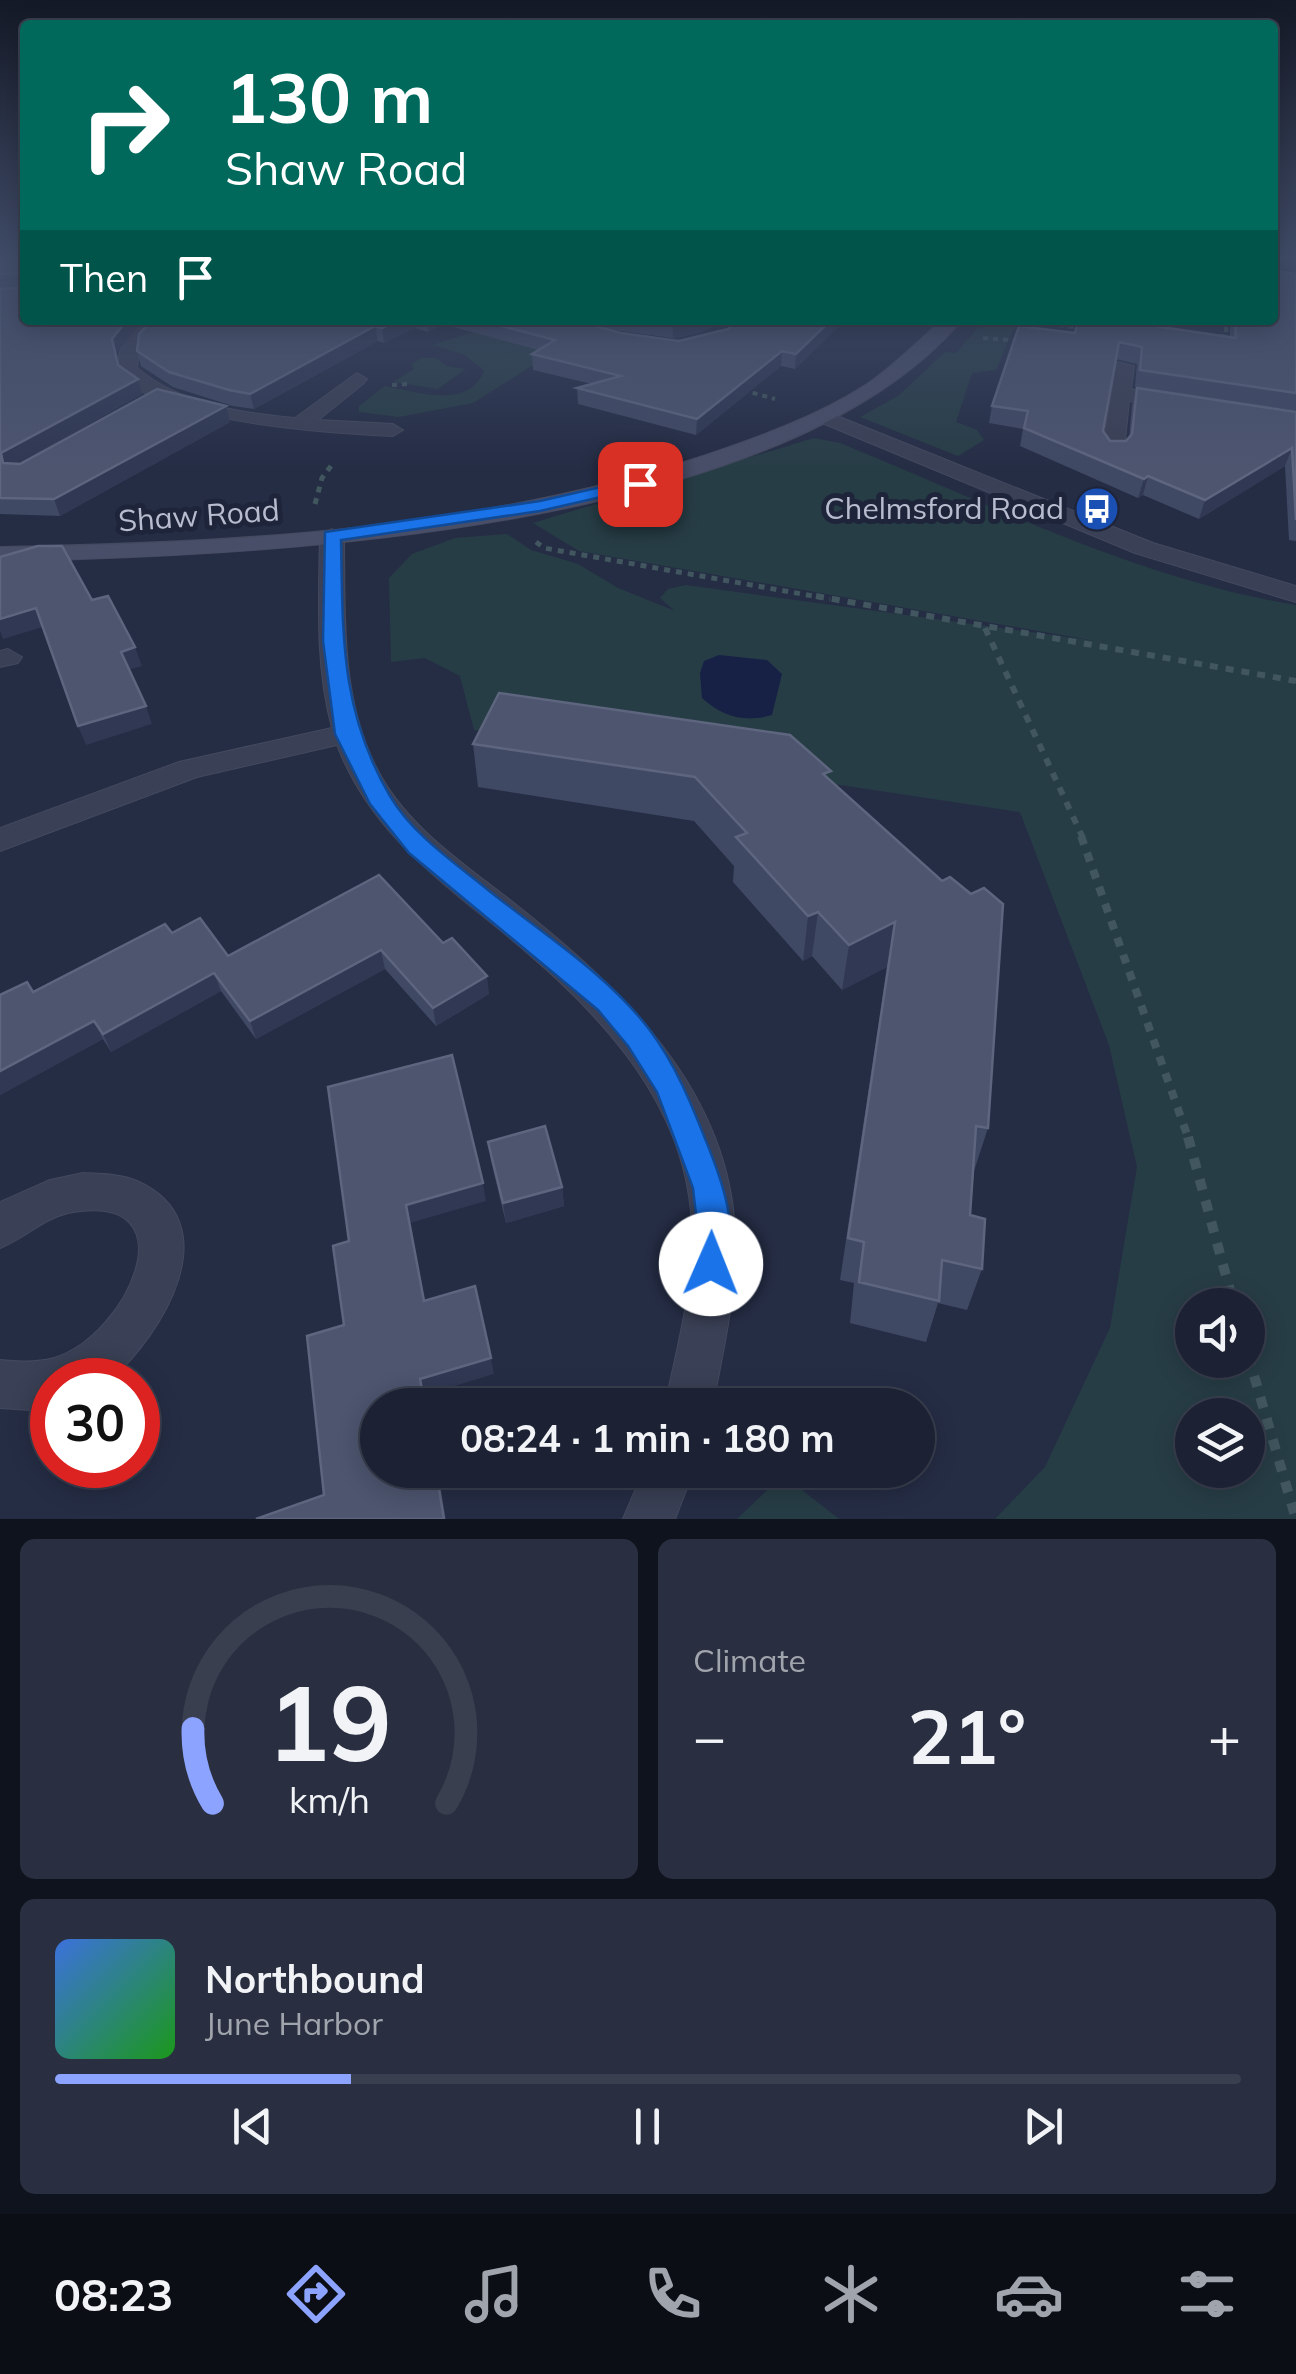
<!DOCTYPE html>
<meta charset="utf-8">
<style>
:root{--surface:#1c2234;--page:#292f40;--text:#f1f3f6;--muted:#a0a4ac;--line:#3a3f4f;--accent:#8ca3ff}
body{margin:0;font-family:Mulish,sans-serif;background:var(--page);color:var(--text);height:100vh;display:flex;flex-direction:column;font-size:38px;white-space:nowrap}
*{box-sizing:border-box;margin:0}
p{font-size:32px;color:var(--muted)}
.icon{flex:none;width:55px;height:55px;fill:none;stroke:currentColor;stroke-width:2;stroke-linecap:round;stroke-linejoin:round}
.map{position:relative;height:1519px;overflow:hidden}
.details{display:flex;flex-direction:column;gap:20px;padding:20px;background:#0f131d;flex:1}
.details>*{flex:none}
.top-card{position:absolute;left:20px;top:20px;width:1258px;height:305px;border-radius:10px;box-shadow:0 5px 25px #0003,0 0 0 2px var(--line);background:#00695c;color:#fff;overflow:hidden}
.controls{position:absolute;left:1175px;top:1288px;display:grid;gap:20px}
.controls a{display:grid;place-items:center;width:90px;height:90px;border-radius:50%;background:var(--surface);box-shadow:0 5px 25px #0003,0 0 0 2px var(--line);font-size:50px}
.speed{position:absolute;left:30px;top:1358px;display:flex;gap:20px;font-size:50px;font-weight:700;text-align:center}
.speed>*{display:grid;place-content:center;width:130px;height:130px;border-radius:50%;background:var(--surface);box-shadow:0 5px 25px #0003,0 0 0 2px var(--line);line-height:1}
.speed .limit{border:15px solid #d22;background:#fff;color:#111}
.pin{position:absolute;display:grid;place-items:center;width:85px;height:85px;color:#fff;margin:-42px;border-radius:20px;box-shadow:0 5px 15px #0006}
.me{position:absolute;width:110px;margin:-55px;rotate:1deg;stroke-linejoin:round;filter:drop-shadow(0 0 8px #0008)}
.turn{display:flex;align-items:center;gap:35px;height:210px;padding:0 40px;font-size:45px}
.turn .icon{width:130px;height:130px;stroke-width:2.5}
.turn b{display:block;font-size:70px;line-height:85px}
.then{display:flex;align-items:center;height:95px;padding:0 40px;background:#0003;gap:20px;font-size:38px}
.big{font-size:75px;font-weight:700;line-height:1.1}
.details .widget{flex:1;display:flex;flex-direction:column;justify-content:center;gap:15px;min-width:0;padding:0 35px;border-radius:15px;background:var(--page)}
.details .dial{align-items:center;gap:0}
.dial svg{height:260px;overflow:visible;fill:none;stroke:var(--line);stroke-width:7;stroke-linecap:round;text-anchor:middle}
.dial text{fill:var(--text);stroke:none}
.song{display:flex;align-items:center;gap:30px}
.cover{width:120px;height:120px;border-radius:15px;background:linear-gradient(135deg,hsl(220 70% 55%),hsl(120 70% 35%))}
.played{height:10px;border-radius:5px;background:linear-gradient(90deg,var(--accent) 25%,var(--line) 25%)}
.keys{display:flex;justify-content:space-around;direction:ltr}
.heat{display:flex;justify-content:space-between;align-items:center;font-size:55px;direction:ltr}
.details .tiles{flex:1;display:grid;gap:20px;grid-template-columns:1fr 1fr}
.widget:last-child{grid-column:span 2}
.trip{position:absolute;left:360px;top:1388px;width:575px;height:100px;border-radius:50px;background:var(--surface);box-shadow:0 5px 25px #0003,0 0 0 2px var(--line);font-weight:700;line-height:100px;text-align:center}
.menu{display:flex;height:160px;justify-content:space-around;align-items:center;background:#0b0e15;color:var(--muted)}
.menu .icon{width:70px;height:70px}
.menu .on{color:var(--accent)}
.menu b{font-size:45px;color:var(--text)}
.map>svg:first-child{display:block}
.green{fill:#273d46;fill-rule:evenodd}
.water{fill:#162145}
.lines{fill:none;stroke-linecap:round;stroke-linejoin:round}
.street-casing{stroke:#43495e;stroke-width:2}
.secondary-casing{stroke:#43495e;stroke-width:2}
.path-far4{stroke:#41565e;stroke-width:4;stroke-dasharray:5 5;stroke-linecap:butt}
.path-far3{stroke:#41565e;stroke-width:5;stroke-dasharray:6 6;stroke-linecap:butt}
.path-far2{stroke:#41565e;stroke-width:6;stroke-dasharray:8 8;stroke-linecap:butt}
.path-far1{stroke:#41565e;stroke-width:8;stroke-dasharray:9 9;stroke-linecap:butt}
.path{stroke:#41565e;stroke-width:10;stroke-dasharray:11 11;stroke-linecap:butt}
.street{fill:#3a4055;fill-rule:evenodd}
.secondary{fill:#484e68;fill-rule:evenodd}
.wall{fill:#404964}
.shaded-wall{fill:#303853}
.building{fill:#4d556f;stroke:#5e657e;stroke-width:2.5}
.route{fill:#1a73e8;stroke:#114b97;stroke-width:2.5}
.labels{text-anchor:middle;stroke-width:10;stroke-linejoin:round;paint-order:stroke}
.far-poi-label{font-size:30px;fill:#b8bcce;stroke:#1e253a;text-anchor:end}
.far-street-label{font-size:30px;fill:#b8bcce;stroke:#1e253a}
</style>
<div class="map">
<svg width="1296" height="1519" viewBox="0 0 1296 1519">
<rect width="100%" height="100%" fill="#252d45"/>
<g class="green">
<path d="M 1005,320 L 1025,323 L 1015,325 L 996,370 L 972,373 L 956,422 L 977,430 L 984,440 L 958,456 L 860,417 L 898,396 L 945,352 L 956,353 L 984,321 Z"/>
<path d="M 477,331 L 578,337 L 473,403 L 399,417 L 359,412 L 359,406 L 385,386 C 417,392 468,410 484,371 L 465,355 L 432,345 Z"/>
<path d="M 422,358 L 436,358 L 446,366 L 466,369 L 438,389 L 393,382 L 414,369 L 411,364 Z"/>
<path d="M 814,438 L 840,443 C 987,503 1138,579 1296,605 L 1296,1519 L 995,1519 L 1045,1467 L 1110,1328 L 1137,1167 L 1109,1045 L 1020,812 L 474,730 L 460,676 L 425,658 L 391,662 L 389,578 L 412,554 L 455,538 L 507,534 L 531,550 L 578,564 L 618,588 L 675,611 L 660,598 L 668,589 L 686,585 L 1096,641 L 579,551 L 533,523 ZM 1192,1305 L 1248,1305 L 1248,1360 L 1192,1360 ZM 1192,1415 L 1248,1415 L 1248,1470 L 1192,1470 Z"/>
<path d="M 783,1475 L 839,1519 L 737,1519 Z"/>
</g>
<path class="water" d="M 719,655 L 767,660 L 782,674 L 772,715 C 745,723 723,717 702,698 L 700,673 L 704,661 Z"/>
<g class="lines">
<defs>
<g id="street">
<path d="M 146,320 L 166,320 L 139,347 L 137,368 C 179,404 241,413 295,418 L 357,373 L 367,379 L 364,383 L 318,420 L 393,424 L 403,430 L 393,436 C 349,434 23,419 146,320 Z"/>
<path d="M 1117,362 L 1134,366 L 1131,389 L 1175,395 L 1185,401 L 1175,407 L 1129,401 L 1124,450 L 1113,456 L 1102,450 Z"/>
<path d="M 822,410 L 1153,543 L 1296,586 L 1296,602 L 1135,553 L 815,420 L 812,416 Z"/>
<path d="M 332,529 L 344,536 C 345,613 340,696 376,767 C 405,826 464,864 515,904 C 620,987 729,1089 735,1232 C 738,1290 723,1349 713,1405 L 665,1405 C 677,1349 693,1290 692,1233 C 691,1095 583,996 483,916 C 422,868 366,820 337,745 L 197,777 L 0,851 L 0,828 L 179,762 L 332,728 C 315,665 319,600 320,536 Z"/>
<path d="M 8,649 L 22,657 L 18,663 L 0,667 L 0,651 Z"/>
<path d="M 83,1173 C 101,1174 121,1174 137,1181 C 231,1223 162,1335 110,1380 L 52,1380 L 52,1404 L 30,1410 L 0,1408 L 0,1360 C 18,1362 36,1363 54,1358 C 128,1336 194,1189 68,1213 C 42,1219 24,1239 0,1248 L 0,1202 L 50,1180 Z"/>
<path d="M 644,1470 L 694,1470 L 675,1519 L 623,1519 Z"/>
</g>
<path id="secondary" d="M 942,320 L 962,320 C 781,533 263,557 0,561 L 0,547 C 235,543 475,530 700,457 C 756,438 816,417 867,384 C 894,366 918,341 942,320 Z"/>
</defs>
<use href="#street" class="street-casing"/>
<use href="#secondary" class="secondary-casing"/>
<g class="path-far4">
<path d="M 1019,320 L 1083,328"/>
<path d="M 1221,336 L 1226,337 L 1226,320"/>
<path d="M 983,338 L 1020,341"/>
<path d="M 392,385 L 409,384"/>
<path d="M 743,390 L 775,399"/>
</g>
<g class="path-far3">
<path d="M 315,504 L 322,478 L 334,462"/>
<path d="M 536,542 L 544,548 L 830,599"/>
</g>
<g class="path-far2">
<path d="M 816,596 L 1296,681"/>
<path d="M 985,628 L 1083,838"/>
</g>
<path class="path-far1" d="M 1081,836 L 1189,1140"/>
<g class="path">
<path d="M 1188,1137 L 1234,1305"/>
<path d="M 1248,1355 L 1296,1519"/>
</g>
<use href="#street" class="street"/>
<use href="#secondary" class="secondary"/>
</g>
<g class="wall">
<path d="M 0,257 L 25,257 L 116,354 L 119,366 L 138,379 L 142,394 L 18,464 L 230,422 L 60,516 L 0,514 L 0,289 L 23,288 L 0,288 Z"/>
<path d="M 1296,274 L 1296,411 L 1135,387 L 1137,364 L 1116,359 L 1103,431 L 1110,441 L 1126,441 L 1129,438 L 1132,405 L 1137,388 L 1296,412 L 1296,541 L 1289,540 L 1285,466 L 1199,519 L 1143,495 L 1138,498 L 1020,446 L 1023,429 L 989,423 L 992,406 L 1075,333 L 1230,337 L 1230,320 L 1272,320 Z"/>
<path d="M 152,320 L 572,320 L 621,333 L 679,341 L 845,320 L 795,369 L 781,366 L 696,435 L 578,404 L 577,388 L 592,384 L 533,370 L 532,354 L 539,350 L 442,324 L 428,332 L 415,328 L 384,343 L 378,341 L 254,409 L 233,406 L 173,387 L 141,366 L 137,351 Z"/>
<path d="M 574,320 L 725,320 L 699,333 L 673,338 L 606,329 Z"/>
<path d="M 473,744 L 830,780 L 988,1128 L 974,1171 L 970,1215 L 982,1269 L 967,1310 L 938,1303 L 926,1342 L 850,1323 L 854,1283 L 840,1280 L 887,967 L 842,990 L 812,956 L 803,961 L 733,882 L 734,866 L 694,821 L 478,787 Z"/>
<path d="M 379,875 L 489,994 L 436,1026 L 385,969 L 256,1039 L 221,991 L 111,1052 L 103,1039 L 0,1095 L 0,995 L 33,992 L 172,933 L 228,956 Z"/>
<path d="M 488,1142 L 562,1187 L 564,1206 L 506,1223 L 491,1161 Z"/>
</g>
<g class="shaded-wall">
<path d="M 127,320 L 143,320 L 116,354 L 112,339 Z"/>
<path d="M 399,320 L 414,320 L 415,328 L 384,343 L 382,328 Z"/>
<path d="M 427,320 L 441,320 L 442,324 L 428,332 Z"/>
<path d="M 690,320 L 725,320 L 699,333 L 673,338 L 673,323 Z"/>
<path d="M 831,320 L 845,320 L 795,369 L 796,354 Z"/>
<path d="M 375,326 L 378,341 L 254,409 L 250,394 Z"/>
<path d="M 782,351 L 781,366 L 696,435 L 697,419 Z"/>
<path d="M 138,379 L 142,394 L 7,470 L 3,463 L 1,453 Z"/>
<path d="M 226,406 L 230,422 L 60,516 L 54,499 Z"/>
<path d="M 1292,448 L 1285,466 L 1199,519 L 1205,500 Z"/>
<path d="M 1148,476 L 1143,495 L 1138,498 L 1144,479 Z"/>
<path d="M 36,608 L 43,627 L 3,639 L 0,631 L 0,619 Z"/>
<path d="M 135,647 L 142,666 L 128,670 L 121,652 Z"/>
<path d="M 146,706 L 152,724 L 86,745 L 78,726 Z"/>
<path d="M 818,912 L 812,956 L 803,961 L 808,916 Z"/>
<path d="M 895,922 L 887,967 L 842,990 L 849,945 Z"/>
<path d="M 381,950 L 385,969 L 256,1039 L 250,1021 Z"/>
<path d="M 214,973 L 221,991 L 111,1052 L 103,1034 Z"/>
<path d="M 487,976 L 489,994 L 436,1026 L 433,1008 Z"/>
<path d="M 94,1021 L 103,1039 L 0,1095 L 0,1071 Z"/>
<path d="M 483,1183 L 486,1201 L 410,1223 L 428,1318 L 406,1205 Z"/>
<path d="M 562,1187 L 564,1206 L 506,1223 L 503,1203 Z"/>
<path d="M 491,1358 L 494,1374 L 425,1395 L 427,1405 L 425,1405 L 420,1379 Z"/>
<path d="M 436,1470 L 438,1470 L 446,1519 L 444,1519 Z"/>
</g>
<g class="building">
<path d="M 0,257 L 25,257 L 25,320 L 127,320 L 112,339 L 118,365 L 138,379 L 1,453 L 3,463 L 20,464 L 157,389 L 226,406 L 54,499 L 0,498 L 0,289 L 23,288 L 23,273 L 0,274 Z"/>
<path d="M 1272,271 L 1296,274 L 1296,393 L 1140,370 L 1142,347 L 1119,342 L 1103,431 L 1110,441 L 1126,441 L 1132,434 L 1137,388 L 1296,412 L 1296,520 L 1292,448 L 1205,500 L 1148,476 L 1144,479 L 1024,428 L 1028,411 L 992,406 L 1019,326 L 1075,333 L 1078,320 L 1114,320 L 1236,338 L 1235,320 L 1272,320 Z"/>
<path d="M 152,320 L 399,320 L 382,328 L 375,326 L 250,394 L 229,390 L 169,372 L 137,351 L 139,334 Z"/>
<path d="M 479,320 L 572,320 L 621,333 L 679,341 L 728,329 L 740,320 L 831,320 L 796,354 L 782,351 L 697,419 L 577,388 L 621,376 L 532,354 L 555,340 Z"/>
<path d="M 649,320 L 690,320 L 673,323 Z"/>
<path d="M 38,546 L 62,546 L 92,600 L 108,596 L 135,647 L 121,652 L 146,706 L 78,726 L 36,608 L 0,619 L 0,557 Z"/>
<path d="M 499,693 L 790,735 L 831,771 L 823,774 L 942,881 L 950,877 L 971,894 L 984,888 L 1003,904 L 988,1128 L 976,1126 L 970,1215 L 985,1219 L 982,1269 L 942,1260 L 939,1301 L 859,1282 L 864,1242 L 848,1238 L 895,922 L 849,945 L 818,912 L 808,916 L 736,837 L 747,833 L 695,777 L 473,744 Z"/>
<path d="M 379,875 L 443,943 L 452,938 L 487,976 L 433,1008 L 381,950 L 250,1021 L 214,973 L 103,1034 L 94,1021 L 0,1071 L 0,995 L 27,982 L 33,992 L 165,924 L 172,933 L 200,918 L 228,956 Z"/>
<path d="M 452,1055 L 483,1183 L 406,1205 L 424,1301 L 475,1286 L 491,1358 L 420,1379 L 425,1405 L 378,1405 L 378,1470 L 436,1470 L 444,1519 L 256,1519 L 324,1495 L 307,1336 L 344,1325 L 333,1246 L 349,1241 L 328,1087 Z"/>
<path d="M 545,1126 L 562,1187 L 503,1203 L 488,1142 Z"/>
</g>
<linearGradient id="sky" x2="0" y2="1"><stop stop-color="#141926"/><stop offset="0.55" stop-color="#404c68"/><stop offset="1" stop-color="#404c68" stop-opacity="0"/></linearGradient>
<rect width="1296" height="469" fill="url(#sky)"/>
<path class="route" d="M 640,478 L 648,484 L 645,487 L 540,511 L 341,540 C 343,635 340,711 390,796 C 413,835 454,862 488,890 C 542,933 607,974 649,1029 C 677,1066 693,1108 710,1151 C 725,1189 740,1235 723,1276 L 711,1280 L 699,1276 L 694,1264 L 698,1232 L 693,1188 L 657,1092 L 628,1046 L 598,1010 L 409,853 L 370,804 L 335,734 L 323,641 L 325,532 L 540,501 Z"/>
<defs>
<symbol id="bus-disc" viewBox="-11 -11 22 22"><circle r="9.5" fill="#1a4fb4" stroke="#1e253a"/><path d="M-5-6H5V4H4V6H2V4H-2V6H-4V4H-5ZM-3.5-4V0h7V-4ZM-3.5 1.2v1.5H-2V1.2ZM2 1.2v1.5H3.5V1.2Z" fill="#fff"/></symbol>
</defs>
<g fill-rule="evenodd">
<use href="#bus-disc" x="1072" y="484" width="50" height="50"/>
</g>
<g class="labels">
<g class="far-poi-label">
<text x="1064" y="519">Chelmsford Road</text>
</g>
<g class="far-street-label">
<text transform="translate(199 516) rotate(-4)" y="10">Shaw Road</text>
</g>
</g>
</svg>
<div class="controls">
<a><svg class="icon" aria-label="sound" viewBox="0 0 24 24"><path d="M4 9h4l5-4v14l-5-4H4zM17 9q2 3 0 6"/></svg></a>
<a><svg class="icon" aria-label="layers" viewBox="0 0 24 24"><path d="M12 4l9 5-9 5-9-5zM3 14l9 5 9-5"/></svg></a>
</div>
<div class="speed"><div class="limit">30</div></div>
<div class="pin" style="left:640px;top:484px;background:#d93025"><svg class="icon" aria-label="arrive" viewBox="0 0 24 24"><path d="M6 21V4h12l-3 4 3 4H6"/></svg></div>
<svg class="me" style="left:711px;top:1264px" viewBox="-20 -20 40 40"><circle r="19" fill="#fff"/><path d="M0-13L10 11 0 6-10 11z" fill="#1a73e8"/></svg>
<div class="trip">08:24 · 1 min · 180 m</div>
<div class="top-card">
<div class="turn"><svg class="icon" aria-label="right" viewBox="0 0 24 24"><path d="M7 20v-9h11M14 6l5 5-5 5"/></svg><div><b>130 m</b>Shaw Road</div></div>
<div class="then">Then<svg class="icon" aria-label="arrive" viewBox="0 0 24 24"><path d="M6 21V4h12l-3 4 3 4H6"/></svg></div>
</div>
</div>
<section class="details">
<div class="tiles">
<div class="widget dial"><svg viewBox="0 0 100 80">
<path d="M14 69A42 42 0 1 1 86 69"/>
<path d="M14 69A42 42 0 0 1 8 46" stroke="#8ca3ff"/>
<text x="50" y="56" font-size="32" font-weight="700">19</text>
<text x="50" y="72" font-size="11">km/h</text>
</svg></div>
<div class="widget"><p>Climate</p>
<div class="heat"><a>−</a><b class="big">21°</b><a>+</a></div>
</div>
<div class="widget">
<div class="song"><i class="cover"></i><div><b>Northbound</b><p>June Harbor</p></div></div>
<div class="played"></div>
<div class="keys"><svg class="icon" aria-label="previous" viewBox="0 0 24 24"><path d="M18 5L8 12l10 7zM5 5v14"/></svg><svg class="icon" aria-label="pause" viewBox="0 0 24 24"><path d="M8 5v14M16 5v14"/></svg><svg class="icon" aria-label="next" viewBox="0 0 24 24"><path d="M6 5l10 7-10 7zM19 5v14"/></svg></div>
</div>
</div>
</section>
<nav class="menu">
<b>08:23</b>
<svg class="icon on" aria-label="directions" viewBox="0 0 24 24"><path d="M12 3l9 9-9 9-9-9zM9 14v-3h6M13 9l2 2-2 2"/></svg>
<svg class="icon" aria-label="music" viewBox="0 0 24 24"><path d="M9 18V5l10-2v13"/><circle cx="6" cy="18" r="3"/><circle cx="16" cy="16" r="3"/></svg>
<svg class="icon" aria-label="phone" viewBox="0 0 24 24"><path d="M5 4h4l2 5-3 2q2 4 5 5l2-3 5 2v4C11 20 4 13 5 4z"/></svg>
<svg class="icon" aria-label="climate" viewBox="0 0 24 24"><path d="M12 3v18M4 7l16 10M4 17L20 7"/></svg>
<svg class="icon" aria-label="car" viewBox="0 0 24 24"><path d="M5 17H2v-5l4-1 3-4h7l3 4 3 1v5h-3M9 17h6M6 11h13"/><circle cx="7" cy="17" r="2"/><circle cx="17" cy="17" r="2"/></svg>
<svg class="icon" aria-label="filters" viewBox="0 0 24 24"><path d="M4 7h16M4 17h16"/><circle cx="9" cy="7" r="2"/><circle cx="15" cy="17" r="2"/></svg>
</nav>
